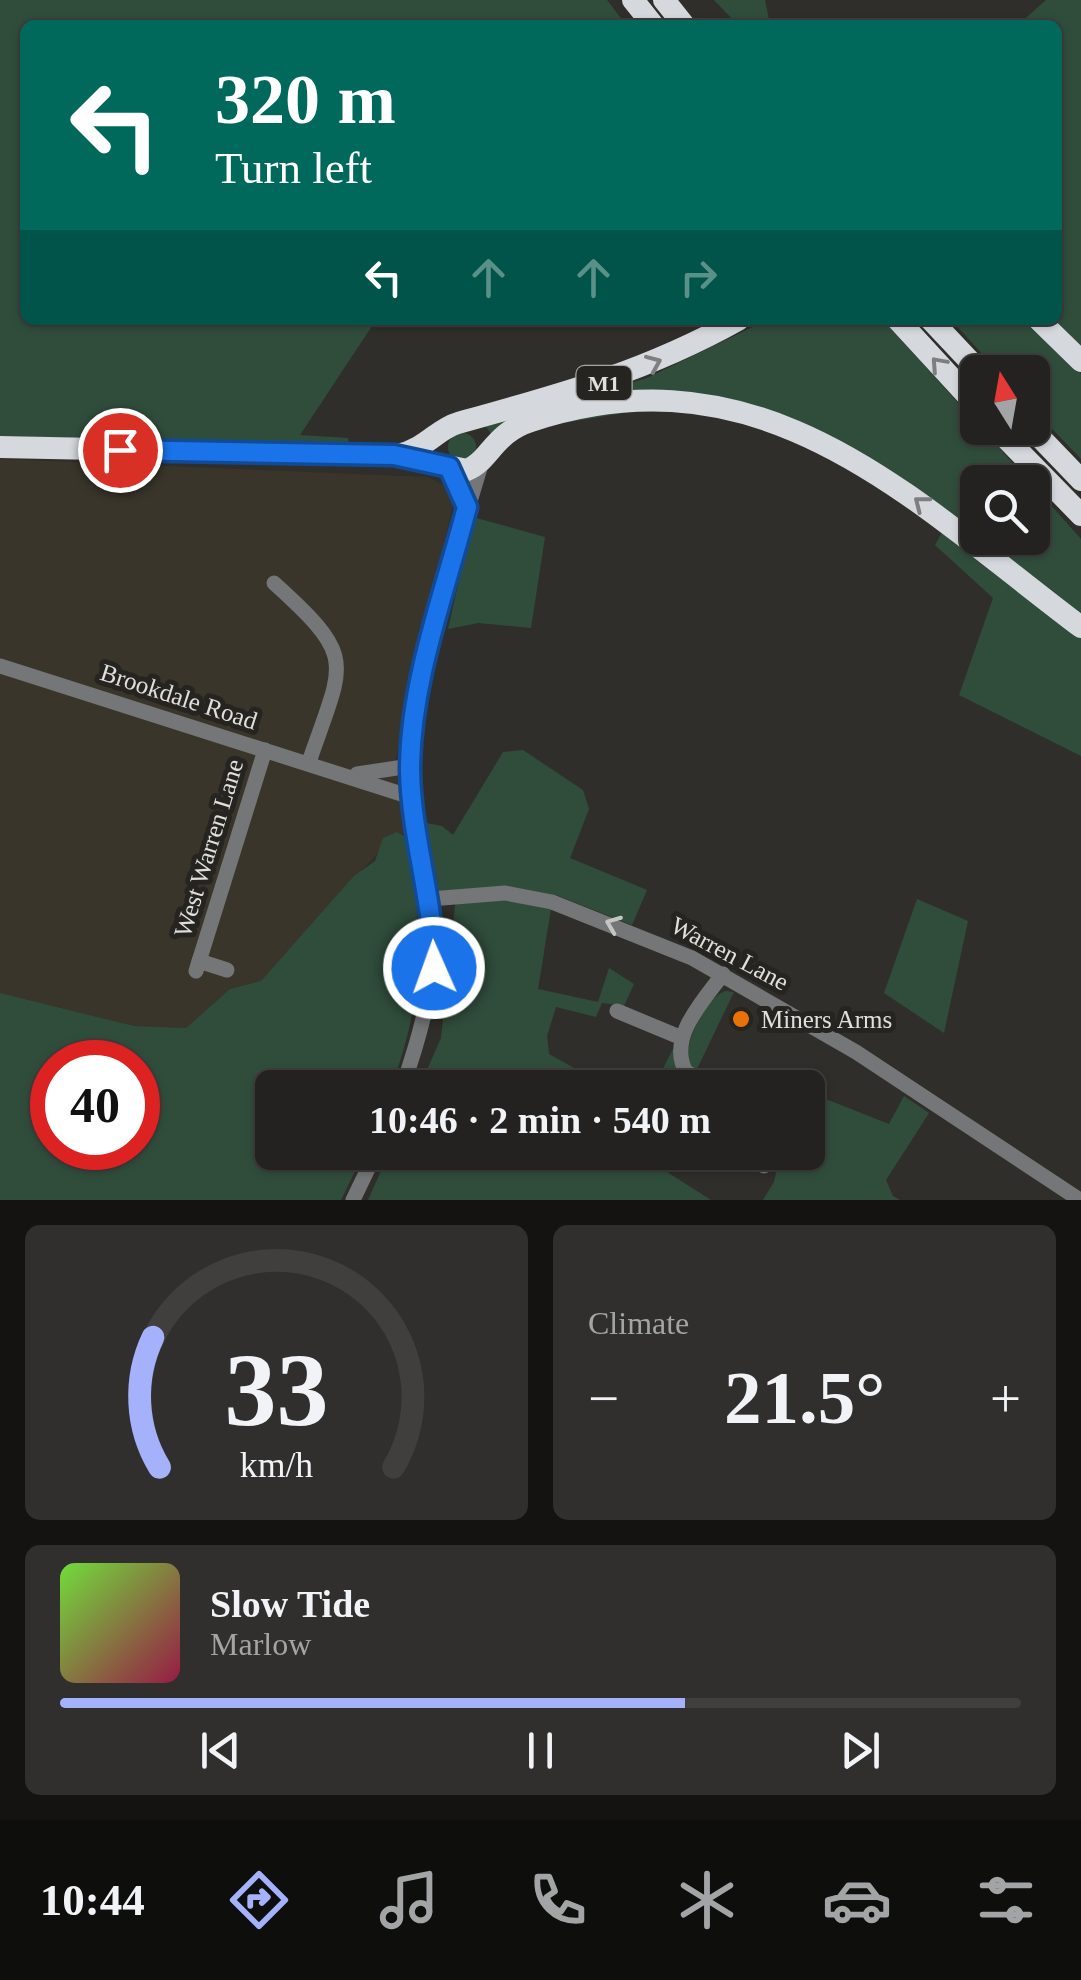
<!DOCTYPE html>
<meta charset="utf-8">
<style>
:root{--surface:#242220;--page:#302f2d;--text:#f1f3f6;--muted:#a3a4a5;--line:#413f3e;--accent:#a6b1fc}
body{margin:0;font-family:Georgia,serif;background:var(--page);color:var(--text);height:100vh;display:flex;flex-direction:column;font-size:38px;white-space:nowrap}
*{box-sizing:border-box;margin:0}
p{font-size:32px;color:var(--muted)}
.icon{flex:none;width:55px;height:55px;fill:none;stroke:currentColor;stroke-width:2;stroke-linecap:round;stroke-linejoin:round}
.map{position:relative;height:1200px;overflow:hidden}
.side{display:flex;flex-direction:column;gap:25px;padding:25px;background:#141312;flex:1}
.side>*{flex:none}
.banner{position:absolute;left:20px;top:20px;width:1042px;height:305px;border-radius:15px;box-shadow:0 2px 8px #0004,0 0 0 2px var(--line);background:#00695c;color:#fff;overflow:hidden}
.needle{width:65px;rotate:349deg}
.controls{position:absolute;left:960px;top:355px;display:grid;gap:20px}
.controls a{display:grid;place-items:center;width:90px;height:90px;border-radius:15px;background:var(--surface);box-shadow:0 2px 8px #0004,0 0 0 2px var(--line);font-size:50px}
.speed{position:absolute;left:30px;top:1040px;display:flex;gap:20px;font-size:50px;font-weight:700;text-align:center}
.speed>*{display:grid;place-content:center;width:130px;height:130px;border-radius:50%;background:var(--surface);box-shadow:0 2px 8px #0004,0 0 0 2px var(--line);line-height:1}
.speed .limit{border:15px solid #d22;background:#fff;color:#111}
.pin{position:absolute;display:grid;place-items:center;width:85px;height:85px;color:#fff;margin:-42px;border:5px solid #fff;border-radius:50%;box-shadow:0 2px 10px #0007}
.me{position:absolute;width:110px;margin:-55px;rotate:358deg;stroke-linejoin:round;filter:drop-shadow(0 0 8px #0008)}
.turn{display:flex;align-items:center;gap:35px;height:210px;padding:0 30px;font-size:45px}
.turn .icon{width:130px;height:130px;stroke-width:2.5}
.turn b{display:block;font-size:70px;line-height:85px}
.lanes{display:flex;align-items:center;height:95px;padding:0 30px;background:#0003;justify-content:center;gap:50px;direction:ltr}
.lanes .off{opacity:.35}
.big{font-size:75px;font-weight:600;line-height:1.1}
.side .tile{flex:1;display:flex;flex-direction:column;justify-content:center;gap:15px;min-width:0;padding:0 35px;border-radius:15px;background:var(--page)}
.side .dial{align-items:center;gap:0}
.dial svg{height:260px;overflow:visible;fill:none;stroke:var(--line);stroke-width:7;stroke-linecap:round;text-anchor:middle}
.dial text{fill:var(--text);stroke:none}
.song{display:flex;align-items:center;gap:30px}
.cover{width:120px;height:120px;border-radius:15px;background:linear-gradient(135deg,hsl(100 70% 55%),hsl(340 70% 35%))}
.played{height:10px;border-radius:5px;background:linear-gradient(90deg,var(--accent) 65%,var(--line) 65%)}
.keys{display:flex;justify-content:space-around;direction:ltr}
.heat{display:flex;justify-content:space-between;align-items:center;font-size:55px;direction:ltr}
.side .tiles{flex:1;display:grid;gap:25px;grid-template-columns:1fr 1fr}
.tile:last-child{grid-column:span 2}
.trip{position:absolute;left:255px;top:1070px;width:570px;height:100px;border-radius:15px;background:var(--surface);box-shadow:0 2px 8px #0004,0 0 0 2px var(--line);font-weight:600;line-height:100px;text-align:center}
.dock{display:flex;height:160px;justify-content:space-around;align-items:center;background:#0e0e0d;color:var(--muted)}
.dock .icon{width:70px;height:70px}
.dock .current{color:var(--accent)}
.dock b{font-size:45px;color:var(--text)}
.map>svg:first-child{display:block}
.built{fill:#39352b}
.green{fill:#304d3c;fill-rule:evenodd}
.lines{fill:none;stroke-linecap:round;stroke-linejoin:round}
.minor{stroke:#747677;stroke-width:15}
.highway{stroke:#d5d9de;stroke-width:22}
.oneway{stroke:#7e7e7f}
.oneway2{stroke:#c5c5c3}
.route-casing{stroke:#114b97;stroke-width:25}
.route{stroke:#1a73e8;stroke-width:18}
.food-dot{fill:#e8710a;stroke:#262420;stroke-width:4}
.labels{text-anchor:middle;stroke-width:10;stroke-linejoin:round;paint-order:stroke}
.shield{fill:#262420;stroke:#a8a7a4;stroke-width:2.5}
.shield-label{font-size:22px;font-weight:bold;fill:#e0dfdc}
.street-label{font-size:25px;fill:#e0dfdc;stroke:#262420}
.poi-label{font-size:25px;fill:#e0dfdc;stroke:#262420;text-anchor:start}
</style>
<div class="map">
<svg width="1081" height="1200" viewBox="0 0 1081 1200">
<rect width="100%" height="100%" fill="#302e2a"/>
<path class="built" d="M 0,459 L 427,477 L 456,491 L 395,762 L 408,838 L 397,832 L 261,981 L 230,989 L 186,1028 L 134,1026 L 0,993 Z"/>
<g class="green">
<path d="M 0,0 L 607,0 L 626,25 L 25,25 L 25,320 L 376,320 L 300,435 L 348,438 L 349,446 L 0,436 Z"/>
<path d="M 714,0 L 765,0 L 770,25 L 738,25 Z"/>
<path d="M 1046,0 L 1081,0 L 1081,352 L 1054,320 L 1058,320 L 1058,25 L 1018,25 Z"/>
<path d="M 767,320 L 883,320 L 1030,482 L 978,482 L 978,538 L 1032,538 L 1033,485 L 1081,539 L 1081,622 L 829,436 L 798,421 L 701,400 L 492,435 L 484,424 L 647,378 Z"/>
<path d="M 951,320 L 1020,320 L 1063,352 L 1081,374 L 1081,459 L 1033,409 L 1032,372 L 999,372 Z"/>
<circle cx="462" cy="447" r="14"/>
<path d="M 473,517 L 545,537 L 531,628 L 478,623 L 448,629 Z"/>
<path d="M 944,529 L 1081,636 L 1081,756 L 959,695 L 993,598 L 935,545 Z"/>
<path d="M 523,750 L 583,790 L 589,809 L 570,858 L 647,890 L 632,925 L 556,895 L 552,903 L 538,989 L 598,1002 L 609,968 L 634,984 L 624,1006 L 602,1003 L 596,1017 L 556,1007 L 547,1036 L 549,1054 L 608,1087 L 419,1088 L 441,1038 L 456,896 L 440,898 L 426,823 L 442,826 L 453,835 L 503,752 Z"/>
<path d="M 397,832 L 408,838 C 423,931 425,998 391,1087 L 272,1088 L 272,1152 L 364,1153 L 341,1200 L 0,1200 L 0,993 L 134,1026 L 186,1028 L 230,989 L 261,981 L 354,876 L 375,861 L 383,838 ZM 52,1062 L 138,1062 L 138,1148 L 52,1148 Z"/>
<path d="M 917,899 L 968,921 L 944,1033 L 884,993 Z"/>
<path d="M 725,991 L 734,992 L 697,1069 L 682,1079 L 670,1075 L 664,1087 L 653,1088 L 673,1049 L 688,1050 C 692,1029 705,1000 725,991 Z"/>
<path d="M 808,1092 L 889,1124 L 904,1096 L 929,1113 L 886,1180 L 893,1196 L 900,1200 L 763,1200 L 774,1182 L 780,1153 L 808,1152 Z"/>
<path d="M 389,1153 L 674,1153 L 664,1170 L 711,1200 L 368,1200 Z"/>
</g>
<g class="lines">
<g class="minor">
<path d="M 274,583 C 358,659 344,660 309,762"/>
<path d="M 0,666 L 411,797"/>
<path d="M 357,774 L 410,766"/>
<path d="M 430,899 L 505,893 L 552,902 L 692,958 L 856,1052 L 1080,1200"/>
<path d="M 199,961 L 227,970"/>
<path d="M 196,971 L 265,750"/>
<path d="M 617,1011 L 682,1038"/>
<path d="M 402,1088 C 424,1025 440,967 430,900 C 424,855 408,809 410,764 C 416,660 454,558 483,458"/>
<path d="M 718,1088 L 686,1072 C 667,1038 703,1001 723,974"/>
<path d="M 764,1166 L 769,1152"/>
<path d="M 353,1200 L 376,1152"/>
</g>
<g class="highway">
<path d="M 633,0 L 653,25"/>
<path d="M 664,0 L 684,25"/>
<path d="M 898,320 L 978,407"/>
<path d="M 931,320 L 980,372"/>
<path d="M 1039,320 L 1081,361"/>
<path d="M 996,428 L 1081,515"/>
<path d="M 1031,428 L 1081,480"/>
<path d="M 0,447 L 394,455 L 467,470 C 490,461 493,433 531,421 C 764,344 912,500 1081,627"/>
<path d="M 398,455 C 427,448 437,429 458,423 C 559,395 645,372 738,320"/>
</g>
</g>
<defs><path id="oneway-chevron" d="M-2-3.5L2.5 0L-2 3.5" fill="none" stroke-width="1.6" stroke-linecap="round" stroke-linejoin="round" transform="scale(2.5)"/></defs>
<g class="oneway">
<use href="#oneway-chevron" transform="translate(654 363) rotate(-23)"/>
<use href="#oneway-chevron" transform="translate(938 364) rotate(-132)"/>
<use href="#oneway-chevron" transform="translate(921 503) rotate(-142)"/>
</g>
<use class="oneway2" href="#oneway-chevron" transform="translate(613 924) rotate(-158)"/>
<g class="lines">
<defs>
<path id="route" d="M 120,450 L 394,455 L 449,467 L 467,507 C 445,592 410,682 410,770 C 411,837 434,901 434,968"/>
</defs>
<use href="#route" class="route-casing"/>
<use href="#route" class="route"/>
</g>
<circle class="food-dot" cx="741" cy="1019" r="10"/>
<g class="labels">
<rect class="shield" x="576.5" y="366" width="55" height="34" rx="8"/>
<g class="shield-label">
<text x="604" y="391">M1</text>
</g>
<g class="street-label">
<text transform="translate(179 696) rotate(18)" y="9">Brookdale Road</text>
<text transform="translate(208 848) rotate(-73)" y="9">West Warren Lane</text>
<text transform="translate(730 953) rotate(28)" y="9">Warren Lane</text>
</g>
<g class="poi-label">
<text x="761" y="1028">Miners Arms</text>
</g>
</g>
</svg>
<div class="controls">
<a><svg class="needle" viewBox="-14 -14 28 28"><path d="M0-13l5 13h-10z" fill="#e53935"/><path d="M0 13l5-13h-10z" fill="#a3a4a5"/></svg></a>
<a><svg class="icon" aria-label="search" viewBox="0 0 24 24"><circle cx="10" cy="10" r="6"/><path d="M15 15l6 6"/></svg></a>
</div>
<div class="speed"><div class="limit">40</div></div>
<div class="pin" style="left:120px;top:450px;background:#d93025"><svg class="icon" aria-label="arrive" viewBox="0 0 24 24"><path d="M6 21V4h12l-3 4 3 4H6"/></svg></div>
<svg class="me" style="left:434px;top:968px" viewBox="-20 -20 40 40"><circle r="17" fill="#1a73e8" stroke="#fff" stroke-width="3"/><path d="M0-11L8 9 0 5-8 9z" fill="#fff"/></svg>
<div class="trip">10:46 · 2 min · 540 m</div>
<div class="banner">
<div class="turn"><svg class="icon" aria-label="left" viewBox="0 0 24 24"><path d="M17 20v-9H6M10 6l-5 5 5 5"/></svg><div><b>320 m</b>Turn left</div></div>
<div class="lanes"><svg class="icon" aria-label="left" viewBox="0 0 24 24"><path d="M17 20v-9H6M10 6l-5 5 5 5"/></svg><svg class="icon off" aria-label="ahead" viewBox="0 0 24 24"><path d="M12 20V5M6 11l6-6 6 6"/></svg><svg class="icon off" aria-label="ahead" viewBox="0 0 24 24"><path d="M12 20V5M6 11l6-6 6 6"/></svg><svg class="icon off" aria-label="right" viewBox="0 0 24 24"><path d="M7 20v-9h11M14 6l5 5-5 5"/></svg></div>
</div>
</div>
<section class="side">
<div class="tiles">
<div class="tile dial"><svg viewBox="0 0 100 80">
<path d="M14 69A42 42 0 1 1 86 69"/>
<path d="M14 69A42 42 0 0 1 12 29" stroke="#a6b1fc"/>
<text x="50" y="56" font-size="32" font-weight="700">33</text>
<text x="50" y="72" font-size="11">km/h</text>
</svg></div>
<div class="tile"><p>Climate</p>
<div class="heat"><a>−</a><b class="big">21.5°</b><a>+</a></div>
</div>
<div class="tile">
<div class="song"><i class="cover"></i><div><b>Slow Tide</b><p>Marlow</p></div></div>
<div class="played"></div>
<div class="keys"><svg class="icon" aria-label="previous" viewBox="0 0 24 24"><path d="M18 5L8 12l10 7zM5 5v14"/></svg><svg class="icon" aria-label="pause" viewBox="0 0 24 24"><path d="M8 5v14M16 5v14"/></svg><svg class="icon" aria-label="next" viewBox="0 0 24 24"><path d="M6 5l10 7-10 7zM19 5v14"/></svg></div>
</div>
</div>
</section>
<nav class="dock">
<b>10:44</b>
<svg class="icon current" aria-label="directions" viewBox="0 0 24 24"><path d="M12 3l9 9-9 9-9-9zM9 14v-3h6M13 9l2 2-2 2"/></svg>
<svg class="icon" aria-label="music" viewBox="0 0 24 24"><path d="M9 18V5l10-2v13"/><circle cx="6" cy="18" r="3"/><circle cx="16" cy="16" r="3"/></svg>
<svg class="icon" aria-label="phone" viewBox="0 0 24 24"><path d="M5 4h4l2 5-3 2q2 4 5 5l2-3 5 2v4C11 20 4 13 5 4z"/></svg>
<svg class="icon" aria-label="climate" viewBox="0 0 24 24"><path d="M12 3v18M4 7l16 10M4 17L20 7"/></svg>
<svg class="icon" aria-label="car" viewBox="0 0 24 24"><path d="M5 17H2v-5l4-1 3-4h7l3 4 3 1v5h-3M9 17h6M6 11h13"/><circle cx="7" cy="17" r="2"/><circle cx="17" cy="17" r="2"/></svg>
<svg class="icon" aria-label="filters" viewBox="0 0 24 24"><path d="M4 7h16M4 17h16"/><circle cx="9" cy="7" r="2"/><circle cx="15" cy="17" r="2"/></svg>
</nav>
